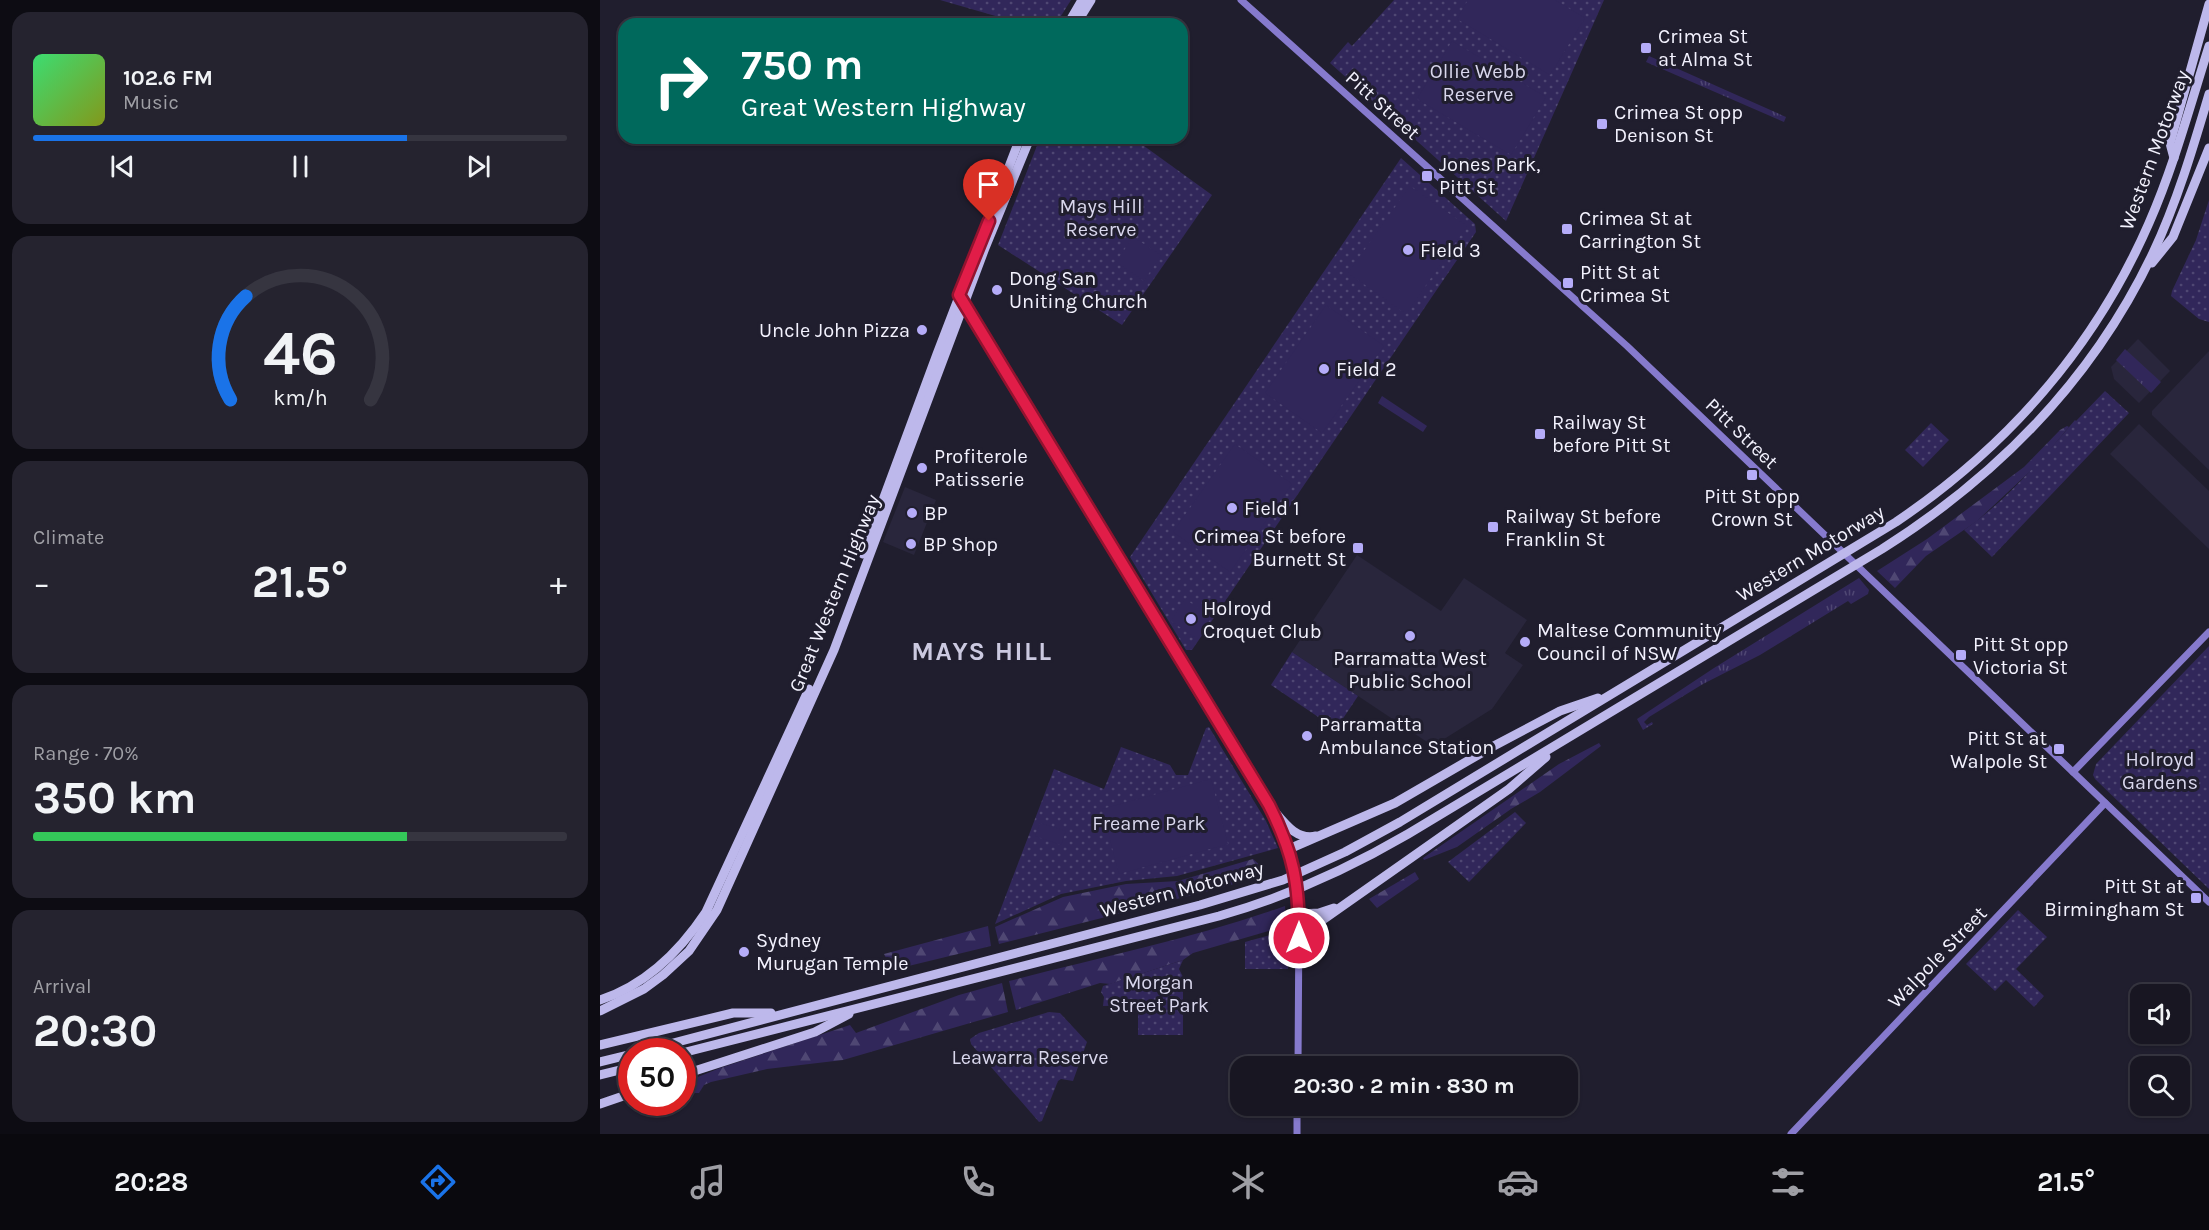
<!DOCTYPE html>
<meta charset="utf-8">
<style>
:root{--surface:#181622;--page:#25232f;--text:#f1f3f6;--muted:#9f9fa5;--line:#363540;--accent:#1a73e8}
body{margin:0;font-family:Karla,sans-serif;background:var(--page);color:var(--text);height:100vh;display:flex;flex-direction:column;font-size:22px;white-space:nowrap}
*{box-sizing:border-box;margin:0}
p{font-size:20px;color:var(--muted)}
.icon{flex:none;width:33px;height:33px;fill:none;stroke:currentColor;stroke-width:2;stroke-linecap:round;stroke-linejoin:round}
.map{position:relative;flex:1;overflow:hidden}
.panel{display:flex;flex-direction:column;gap:12px;padding:12px;background:#0d0c13;width:600px}
.panel>*{flex:none}
.hud{position:absolute;left:18px;top:18px;width:570px;height:126px;border-radius:18px;box-shadow:0 2px 4px #0004,0 0 0 2px var(--line);background:#00695c;color:#fff;overflow:hidden}
.controls{position:absolute;left:1530px;top:984px;display:grid;gap:12px}
.controls a{display:grid;place-items:center;width:60px;height:60px;border-radius:12px;background:var(--surface);box-shadow:0 2px 4px #0004,0 0 0 2px var(--line);font-size:30px}
.speed{position:absolute;left:18px;top:1038px;display:flex;gap:12px;font-size:30px;font-weight:700;text-align:center}
.speed>*{display:grid;place-content:center;width:78px;height:78px;border-radius:50%;background:var(--surface);box-shadow:0 2px 4px #0004,0 0 0 2px var(--line);line-height:1}
.speed .limit{border:9px solid #d22;background:#fff;color:#111}
.pin{position:absolute;display:grid;place-items:center;width:51px;height:51px;color:#fff;margin:-62px -26px;border-radius:50% 50% 50% 0;rotate:-45deg;box-shadow:0 0 6px #0007}
.pin .icon{rotate:45deg}
.me{position:absolute;width:66px;margin:-33px;rotate:0deg;stroke-linejoin:round;filter:drop-shadow(0 0 4px #0008)}
.turn{display:flex;align-items:center;gap:21px;height:126px;padding:0 24px;font-size:27px}
.turn .icon{width:78px;height:78px;stroke-width:2.5}
.turn b{display:block;font-size:42px;line-height:51px}
.big{font-size:45px;font-weight:700;line-height:1.1}
.panel .tile{flex:1;display:flex;flex-direction:column;justify-content:center;gap:9px;min-width:0;padding:0 21px;border-radius:18px;background:var(--page)}
.panel .dial{align-items:center;gap:0}
.dial svg{height:156px;overflow:visible;fill:none;stroke:var(--line);stroke-width:7;stroke-linecap:round;text-anchor:middle}
.dial text{fill:var(--text);stroke:none}
.song{display:flex;align-items:center;gap:18px}
.cover{width:72px;height:72px;border-radius:9px;background:linear-gradient(135deg,hsl(140 70% 55%),hsl(70 70% 35%))}
.played{height:6px;border-radius:3px;background:linear-gradient(90deg,var(--accent) 70%,var(--line) 70%)}
.keys{display:flex;justify-content:space-around;direction:ltr}
.heat{display:flex;justify-content:space-between;align-items:center;font-size:33px;direction:ltr}
.charge{height:9px;border-radius:4px;background:linear-gradient(90deg,#34c759 70%,var(--line) 0)}
.trip{position:absolute;left:630px;top:1056px;width:348px;height:60px;border-radius:18px;background:var(--surface);box-shadow:0 2px 4px #0004,0 0 0 2px var(--line);font-weight:700;line-height:60px;text-align:center}
.dock{display:flex;height:96px;justify-content:space-around;align-items:center;background:#0a090e;color:var(--muted)}
.dock .icon{width:42px;height:42px}
.dock .selected{color:var(--accent)}
.dock b{font-size:27px;color:var(--text)}
main{display:flex;flex:1;min-height:0}
.map>svg:first-child{display:block}
.built{fill:#29263c}
.grass{fill:url(#grass-tufts)}
.forest{fill:url(#forest-firs)}
.park{fill:url(#park-dots)}
.pitch{fill:#31275a}
.lines{fill:none;stroke-linecap:round;stroke-linejoin:round}
.secondary{stroke:#867acd;stroke-width:7}
.highway{stroke:#bdb8eb;stroke-width:9}
.route-casing{stroke:#92132f;stroke-width:15}
.route{stroke:#e11d48;stroke-width:10}
.poi-dot{fill:#b5acf8;stroke:#201e2e;stroke-width:2}
.labels{text-anchor:middle;stroke-width:6;stroke-linejoin:round;paint-order:stroke}
.poi-label{font-size:20px;fill:#f3f2fe;stroke:#201e2e;text-anchor:start}
.park-label{font-size:20px;fill:#d9d7ed;stroke:#201e2e}
.street-label{font-size:20px;fill:#f3f2fe;stroke:#201e2e}
.district-label{font-size:26px;font-weight:bold;letter-spacing:1.5px;fill:#cbc9e0;stroke:#201e2e}
</style>
<main>
<section class="panel">
<div class="tile">
<div class="song"><i class="cover"></i><div><b>102.6 FM</b><p>Music</p></div></div>
<div class="played"></div>
<div class="keys"><svg class="icon" aria-label="previous" viewBox="0 0 24 24"><path d="M18 5L8 12l10 7zM5 5v14"/></svg><svg class="icon" aria-label="pause" viewBox="0 0 24 24"><path d="M8 5v14M16 5v14"/></svg><svg class="icon" aria-label="next" viewBox="0 0 24 24"><path d="M6 5l10 7-10 7zM19 5v14"/></svg></div>
</div>
<div class="tile dial"><svg viewBox="0 0 100 80">
<path d="M14 69A42 42 0 1 1 86 69"/>
<path d="M14 69A42 42 0 0 1 22 16" stroke="#1a73e8"/>
<text x="50" y="56" font-size="32" font-weight="700">46</text>
<text x="50" y="72" font-size="11">km/h</text>
</svg></div>
<div class="tile"><p>Climate</p>
<div class="heat"><a>−</a><b class="big">21.5°</b><a>+</a></div>
</div>
<div class="tile"><p>Range · 70%</p><b class="big">350 km</b><div class="charge"></div></div>
<div class="tile"><p>Arrival</p><b class="big">20:30</b></div>
</section>
<div class="map">
<svg width="1609" height="1134" viewBox="0 0 1609 1134">
<defs>
<pattern id="grass-tufts" width="24" height="20" patternUnits="userSpaceOnUse" patternTransform="scale(1.5)"><rect width="24" height="20" fill="#31275a"/><path d="M3 7l-1-3M5 7V3M7 7l1-3M15 17l-1-3M17 17v-4M19 17l1-3" fill="none" stroke="#4f4773"/></pattern>
<pattern id="forest-firs" width="22" height="20" patternUnits="userSpaceOnUse" patternTransform="scale(1.5)"><rect width="22" height="20" fill="#31275a"/><path d="M5 1l3.5 6h-7zM16 11l3.5 6h-7z" fill="#4f4773"/></pattern>
<pattern id="park-dots" width="8" height="8" patternUnits="userSpaceOnUse" patternTransform="scale(1.5)"><rect width="8" height="8" fill="#31275a"/><path d="M2 2h.1M6 6h.1" fill="none" stroke="#4f4773" stroke-width="1.8" stroke-linecap="round"/></pattern>
</defs>
<rect width="100%" height="100%" fill="#201e2e"/>
<g class="built">
<path d="M 1538,339 L 1570,371 L 1539,403 L 1514,379 L 1511,367 Z"/>
<path d="M 1609,351 L 1609,470 L 1552,415 L 1552,411 Z"/>
<path d="M 1539,424 L 1609,491 L 1609,549 L 1510,454 Z"/>
<path d="M 305,487 L 336,500 L 314,555 L 283,542 Z"/>
<path d="M 757,555 L 841,611 L 864,578 L 927,620 L 905,653 L 923,665 L 892,709 L 833,746 L 692,652 Z"/>
</g>
<g class="grass">
<path d="M 1049,56 L 1186,117 L 1184,122 L 1046,62 Z"/>
<path d="M 1525,349 L 1561,382 L 1551,393 L 1516,360 Z"/>
<path d="M 782,396 L 827,426 L 823,432 L 778,403 Z"/>
<path d="M 1259,578 L 1269,590 L 1268,594 L 1251,604 L 1248,601 L 1160,655 L 1103,684 L 1049,717 L 1044,722 L 1047,725 L 1052,722 L 1053,724 L 1043,730 L 1037,719 L 1114,668 Z"/>
</g>
<g class="forest">
<path d="M 1467,426 L 1469,427 L 1438,464 L 1377,521 L 1326,556 L 1295,588 L 1277,571 L 1327,539 L 1424,467 L 1460,430 Z"/>
<path d="M 999,743 L 1001,746 L 940,792 L 911,809 L 857,847 L 824,860 L 823,858 L 959,764 Z"/>
<path d="M 653,859 L 662,867 L 658,875 L 628,886 L 399,944 L 395,927 L 463,897 L 526,884 L 578,881 Z"/>
<path d="M 815,872 L 819,879 L 777,908 L 769,899 Z"/>
<path d="M 685,906 L 686,926 L 593,953 L 583,960 L 510,984 L 500,983 L 416,1010 L 409,981 C 501,957 595,938 685,906 Z"/>
<path d="M 388,926 L 391,946 L 292,970 L 284,954 Z"/>
<path d="M 402,983 L 408,1012 L 243,1060 L 167,1069 L 111,1082 L 104,1085 L 99,1093 L 83,1093 L 83,1083 L 120,1068 L 250,1025 L 256,1033 L 359,995 Z"/>
</g>
<g class="park">
<path d="M 340,0 L 471,0 L 456,24 L 423,24 Z"/>
<path d="M 794,0 L 1004,0 L 906,221 L 730,63 L 748,42 L 752,46 Z"/>
<path d="M 440,138 L 533,138 L 612,195 L 522,325 L 398,245 Z"/>
<path d="M 801,158 L 875,224 L 876,232 L 592,650 L 586,650 L 530,557 Z"/>
<path d="M 1609,200 L 1609,322 L 1599,319 L 1571,296 L 1572,291 L 1596,240 Z"/>
<path d="M 1505,391 L 1529,413 L 1392,557 L 1364,530 C 1406,501 1441,460 1475,420 L 1476,421 Z"/>
<path d="M 1331,423 L 1349,440 L 1323,467 L 1305,450 Z"/>
<path d="M 1609,646 L 1609,889 L 1495,779 L 1493,775 L 1496,764 Z"/>
<path d="M 692,652 L 758,696 L 736,729 L 671,685 Z"/>
<path d="M 609,727 L 666,821 L 678,848 L 577,876 L 526,881 L 461,894 L 395,924 L 454,769 L 504,789 L 521,747 L 570,765 L 576,775 L 588,775 L 606,728 Z"/>
<path d="M 915,812 L 926,823 L 869,882 L 848,862 Z"/>
<path d="M 1418,910 L 1447,937 L 1416,969 L 1444,996 L 1434,1007 L 1406,980 L 1395,991 L 1366,964 Z"/>
<path d="M 688,930 L 688,969 L 645,969 L 645,942 Z"/>
<path d="M 583,960 L 579,969 L 583,977 L 583,1035 L 538,1035 L 538,1005 L 503,1006 L 504,997 L 501,992 L 503,986 Z"/>
<path d="M 449,1012 L 460,1013 L 487,1042 L 473,1081 L 461,1079 L 458,1081 L 442,1121 L 439,1122 L 371,1044 L 370,1039 L 379,1033 Z"/>
</g>
<g class="pitch">
<path d="M 868,0 L 955,0 L 985,18 L 950,75 L 857,19 Z"/>
<path d="M 852,41 L 946,97 L 911,155 L 817,99 Z"/>
<path d="M 810,186 L 867,226 L 806,314 L 748,273 Z"/>
<path d="M 533,237 L 561,255 L 544,281 L 516,262 Z"/>
<path d="M 726,305 L 784,346 L 722,433 L 665,393 Z"/>
<path d="M 635,444 L 692,484 L 630,572 L 573,532 Z"/>
<path d="M 585,599 L 612,617 L 597,639 L 571,621 Z"/>
<path d="M 611,779 L 628,844 L 519,874 L 502,809 Z"/>
<path d="M 440,823 L 466,831 L 461,845 L 435,836 Z"/>
</g>
<g class="lines">
<g class="secondary">
<path d="M 641,0 L 1027,346 L 1609,902"/>
<path d="M 363,302 L 669,805 L 687,842 L 697,883 L 699,914 L 698,1066"/>
<path d="M 1473,772 L 1609,632"/>
<path d="M 697,1134 L 697,1106"/>
<path d="M 1191,1134 L 1505,803"/>
</g>
<g class="highway">
<path d="M 468,24 L 482,0"/>
<path d="M 476,24 L 491,0"/>
<path d="M 1574,158 L 1570,143 L 1609,4"/>
<path d="M 1552,263 L 1573,237 L 1609,148"/>
<path d="M 263,554 L 337,354 L 420,138"/>
<path d="M 669,805 C 682,819 694,841 716,836"/>
<path d="M 689,849 L 795,803 L 890,748 L 960,711 L 998,698"/>
<path d="M 699,914 L 719,913 L 734,908"/>
<path d="M 699,951 L 707,935 L 724,919 L 909,789 L 946,757"/>
<path d="M 0,1000 C 46,985 80,951 106,912 L 209,689"/>
<path d="M 0,1011 L 44,989 L 63,975 L 89,951 L 117,910 L 234,650 L 385,248 L 430,138"/>
<path d="M 0,1045 L 133,1013 L 171,1013"/>
<path d="M 39,1052 L 600,905 L 683,880 L 745,852 L 800,822 L 1296,522 C 1407,447 1495,347 1549,223 C 1574,166 1590,106 1609,46"/>
<path d="M 82,1053 L 619,916 C 686,897 748,869 808,834 L 1282,549 C 1399,475 1493,379 1553,253 C 1577,202 1593,148 1609,94"/>
<path d="M 0,1062 L 32,1054"/>
<path d="M 0,1075 L 32,1067"/>
<path d="M 82,1075 L 215,1032 L 249,1014"/>
<path d="M 0,1104 L 32,1093"/>
</g>
</g>
<g class="lines">
<defs>
<path id="route" d="M 389,221 L 359,295 L 669,805 C 694,854 699,884 699,938"/>
</defs>
<use href="#route" class="route-casing"/>
<use href="#route" class="route"/>
</g>
<g class="poi-dot">
<rect x="1040" y="42" width="12" height="12" rx="3"/>
<rect x="996" y="118" width="12" height="12" rx="3"/>
<rect x="821" y="170" width="12" height="12" rx="3"/>
<rect x="961" y="223" width="12" height="12" rx="3"/>
<circle cx="808" cy="250" r="6"/>
<rect x="962" y="277" width="12" height="12" rx="3"/>
<circle cx="397" cy="290" r="6"/>
<circle cx="322" cy="330" r="6"/>
<circle cx="724" cy="369" r="6"/>
<rect x="934" y="428" width="12" height="12" rx="3"/>
<circle cx="322" cy="468" r="6"/>
<rect x="1146" y="469" width="12" height="12" rx="3"/>
<circle cx="632" cy="508" r="6"/>
<circle cx="312" cy="513" r="6"/>
<rect x="887" y="521" width="12" height="12" rx="3"/>
<circle cx="311" cy="544" r="6"/>
<rect x="752" y="542" width="12" height="12" rx="3"/>
<circle cx="591" cy="619" r="6"/>
<circle cx="810" cy="636" r="6"/>
<circle cx="925" cy="642" r="6"/>
<rect x="1355" y="649" width="12" height="12" rx="3"/>
<circle cx="707" cy="736" r="6"/>
<rect x="1453" y="743" width="12" height="12" rx="3"/>
<rect x="1590" y="892" width="12" height="12" rx="3"/>
<circle cx="144" cy="952" r="6"/>
</g>
<g class="labels">
<g class="poi-label">
<text x="1058" y="43">Crimea St<tspan x="1058" dy="23">at Alma St</tspan></text>
<text x="1014" y="119">Crimea St opp<tspan x="1014" dy="23">Denison St</tspan></text>
<text x="839" y="171">Jones Park,<tspan x="839" dy="23">Pitt St</tspan></text>
<text x="979" y="225">Crimea St at<tspan x="979" dy="23">Carrington St</tspan></text>
<text x="820" y="257">Field 3</text>
<text x="980" y="279">Pitt St at<tspan x="980" dy="23">Crimea St</tspan></text>
<text x="409" y="285">Dong San<tspan x="409" dy="23">Uniting Church</tspan></text>
<text x="310" y="337" text-anchor="end">Uncle John Pizza</text>
<text x="736" y="376">Field 2</text>
<text x="952" y="429">Railway St<tspan x="952" dy="23">before Pitt St</tspan></text>
<text x="334" y="463">Profiterole<tspan x="334" dy="23">Patisserie</tspan></text>
<text x="1152" y="503" text-anchor="middle">Pitt St opp<tspan x="1152" dy="23">Crown St</tspan></text>
<text x="644" y="515">Field 1</text>
<text x="324" y="520">BP</text>
<text x="905" y="523">Railway St before<tspan x="905" dy="23">Franklin St</tspan></text>
<text x="746" y="543" text-anchor="end">Crimea St before<tspan x="746" dy="23">Burnett St</tspan></text>
<text x="323" y="551">BP Shop</text>
<text x="603" y="615">Holroyd<tspan x="603" dy="23">Croquet Club</tspan></text>
<text x="937" y="637">Maltese Community<tspan x="937" dy="23">Council of NSW</tspan></text>
<text x="1373" y="651">Pitt St opp<tspan x="1373" dy="23">Victoria St</tspan></text>
<text x="810" y="665" text-anchor="middle">Parramatta West<tspan x="810" dy="23">Public School</tspan></text>
<text x="719" y="731">Parramatta<tspan x="719" dy="23">Ambulance Station</tspan></text>
<text x="1447" y="745" text-anchor="end">Pitt St at<tspan x="1447" dy="23">Walpole St</tspan></text>
<text x="1584" y="893" text-anchor="end">Pitt St at<tspan x="1584" dy="23">Birmingham St</tspan></text>
<text x="156" y="947">Sydney<tspan x="156" dy="23">Murugan Temple</tspan></text>
</g>
<g class="park-label">
<text x="878" y="78">Ollie Webb<tspan x="878" dy="23">Reserve</tspan></text>
<text x="501" y="213">Mays Hill<tspan x="501" dy="23">Reserve</tspan></text>
<text x="1560" y="766">Holroyd<tspan x="1560" dy="23">Gardens</tspan></text>
<text x="549" y="830">Freame Park</text>
<text x="559" y="989">Morgan<tspan x="559" dy="23">Street Park</tspan></text>
<text x="430" y="1064">Leawarra Reserve</text>
</g>
<g class="street-label">
<text transform="translate(783 105) rotate(42)" y="7">Pitt Street</text>
<text transform="translate(1554 150) rotate(-70)" y="7">Western Motorway</text>
<text transform="translate(1142 433) rotate(44)" y="7">Pitt Street</text>
<text transform="translate(1210 553) rotate(-31)" y="7">Western Motorway</text>
<text transform="translate(234 593) rotate(-68)" y="7">Great Western Highway</text>
<text transform="translate(582 889) rotate(-15)" y="7">Western Motorway</text>
<text transform="translate(1337 957) rotate(-46)" y="7">Walpole Street</text>
</g>
<g class="district-label">
<text x="382" y="660">MAYS HILL</text>
</g>
</g>
</svg>
<div class="controls">
<a><svg class="icon" aria-label="sound" viewBox="0 0 24 24"><path d="M4 9h4l5-4v14l-5-4H4zM17 9q2 3 0 6"/></svg></a>
<a><svg class="icon" aria-label="search" viewBox="0 0 24 24"><circle cx="10" cy="10" r="6"/><path d="M15 15l6 6"/></svg></a>
</div>
<div class="speed"><div class="limit">50</div></div>
<div class="pin" style="left:389px;top:221px;background:#d93025"><svg class="icon" aria-label="arrive" viewBox="0 0 24 24"><path d="M6 21V4h12l-3 4 3 4H6"/></svg></div>
<svg class="me" style="left:699px;top:938px" viewBox="-20 -20 40 40"><circle r="17" fill="#e11d48" stroke="#fff" stroke-width="3"/><path d="M0-11L8 9 0 5-8 9z" fill="#fff"/></svg>
<div class="trip">20:30 · 2 min · 830 m</div>
<div class="hud">
<div class="turn"><svg class="icon" aria-label="right" viewBox="0 0 24 24"><path d="M7 20v-9h11M14 6l5 5-5 5"/></svg><div><b>750 m</b>Great Western Highway</div></div>
</div>
</div>
</main>
<nav class="dock">
<b>20:28</b>
<svg class="icon selected" aria-label="directions" viewBox="0 0 24 24"><path d="M12 3l9 9-9 9-9-9zM9 14v-3h6M13 9l2 2-2 2"/></svg>
<svg class="icon" aria-label="music" viewBox="0 0 24 24"><path d="M9 18V5l10-2v13"/><circle cx="6" cy="18" r="3"/><circle cx="16" cy="16" r="3"/></svg>
<svg class="icon" aria-label="phone" viewBox="0 0 24 24"><path d="M5 4h4l2 5-3 2q2 4 5 5l2-3 5 2v4C11 20 4 13 5 4z"/></svg>
<svg class="icon" aria-label="climate" viewBox="0 0 24 24"><path d="M12 3v18M4 7l16 10M4 17L20 7"/></svg>
<svg class="icon" aria-label="car" viewBox="0 0 24 24"><path d="M5 17H2v-5l4-1 3-4h7l3 4 3 1v5h-3M9 17h6M6 11h13"/><circle cx="7" cy="17" r="2"/><circle cx="17" cy="17" r="2"/></svg>
<svg class="icon" aria-label="filters" viewBox="0 0 24 24"><path d="M4 7h16M4 17h16"/><circle cx="9" cy="7" r="2"/><circle cx="15" cy="17" r="2"/></svg>
<b>21.5°</b>
</nav>
